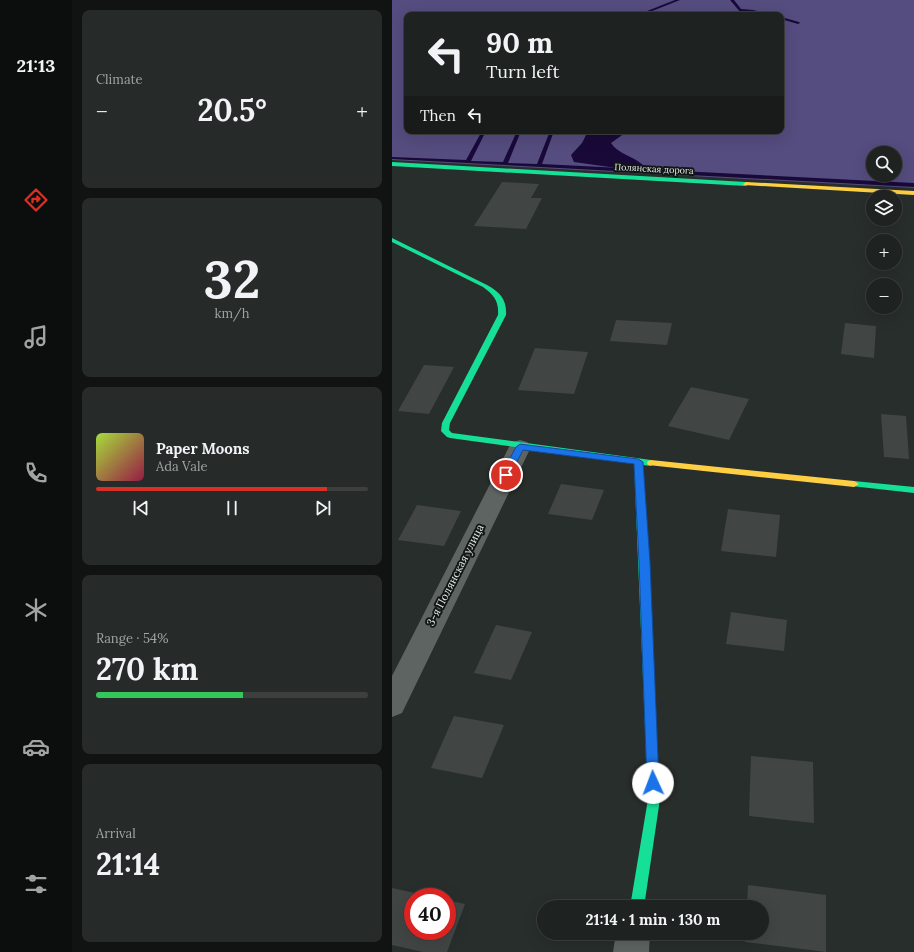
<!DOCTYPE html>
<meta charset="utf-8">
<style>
:root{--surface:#1e2220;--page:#262a29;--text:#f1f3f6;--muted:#a1a4a5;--line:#3c3f3e;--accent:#d93025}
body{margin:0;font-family:Lora,serif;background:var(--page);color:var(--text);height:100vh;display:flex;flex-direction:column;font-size:15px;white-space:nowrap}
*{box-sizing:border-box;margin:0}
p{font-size:13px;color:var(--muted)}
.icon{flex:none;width:22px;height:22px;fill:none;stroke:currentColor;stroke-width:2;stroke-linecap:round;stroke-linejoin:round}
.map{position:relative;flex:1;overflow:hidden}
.side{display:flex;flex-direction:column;gap:10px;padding:10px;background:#101312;width:320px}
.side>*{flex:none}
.hud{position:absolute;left:12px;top:12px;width:380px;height:122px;border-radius:8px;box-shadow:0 4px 16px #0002,0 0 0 1px var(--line);background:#1e2220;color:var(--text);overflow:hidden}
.fabs{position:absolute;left:474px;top:146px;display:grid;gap:8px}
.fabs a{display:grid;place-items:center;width:36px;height:36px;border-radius:50%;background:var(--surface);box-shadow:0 4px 16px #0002,0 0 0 1px var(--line);font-size:20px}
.speed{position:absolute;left:12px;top:888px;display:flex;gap:8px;font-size:20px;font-weight:700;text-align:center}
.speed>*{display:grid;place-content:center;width:52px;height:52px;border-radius:50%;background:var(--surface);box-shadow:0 4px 16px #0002,0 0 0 1px var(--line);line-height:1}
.speed .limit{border:6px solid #d22;background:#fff;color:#111}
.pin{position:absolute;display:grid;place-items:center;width:34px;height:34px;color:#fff;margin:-17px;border:2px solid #fff;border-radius:50%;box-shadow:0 1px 4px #0007}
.me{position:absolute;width:44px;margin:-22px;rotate:358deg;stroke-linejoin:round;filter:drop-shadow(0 0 3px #0008)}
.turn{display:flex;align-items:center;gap:14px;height:84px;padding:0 16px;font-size:18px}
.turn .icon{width:52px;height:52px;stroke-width:2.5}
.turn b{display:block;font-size:28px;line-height:34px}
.then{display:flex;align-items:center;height:38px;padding:0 16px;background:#0003;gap:8px;font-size:15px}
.big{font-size:30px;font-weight:700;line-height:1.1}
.side .tile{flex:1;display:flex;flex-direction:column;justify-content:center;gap:6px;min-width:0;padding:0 14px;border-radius:8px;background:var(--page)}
.side .dial{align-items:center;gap:0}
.dial b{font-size:52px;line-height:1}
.song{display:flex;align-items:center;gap:12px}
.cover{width:48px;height:48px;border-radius:6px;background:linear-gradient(135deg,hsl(80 70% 55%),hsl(340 70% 35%))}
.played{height:4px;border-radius:2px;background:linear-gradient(90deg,var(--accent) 85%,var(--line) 85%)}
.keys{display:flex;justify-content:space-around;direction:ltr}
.heat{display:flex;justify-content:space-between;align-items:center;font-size:22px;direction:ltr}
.charge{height:6px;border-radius:3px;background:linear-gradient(90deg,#34c759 54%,var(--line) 0)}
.trip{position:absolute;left:145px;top:900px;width:232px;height:40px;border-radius:20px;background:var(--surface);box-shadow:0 4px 16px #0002,0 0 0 1px var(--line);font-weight:700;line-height:40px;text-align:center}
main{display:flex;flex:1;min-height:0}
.tabs{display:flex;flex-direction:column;width:72px;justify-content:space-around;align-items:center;background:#0c0e0d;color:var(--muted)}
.tabs .icon{width:28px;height:28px}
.tabs .current{color:var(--accent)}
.tabs b{font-size:18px;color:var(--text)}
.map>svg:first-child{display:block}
.forest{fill:#554c7f;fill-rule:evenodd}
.water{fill:#190939}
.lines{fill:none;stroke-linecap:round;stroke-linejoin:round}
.stream{fill:#190939;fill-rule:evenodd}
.building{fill:#414644}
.street{fill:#5e6461;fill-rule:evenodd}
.fast{fill:#16e098;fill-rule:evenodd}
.slow{fill:#ffcf43;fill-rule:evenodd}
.route{fill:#1a73e8;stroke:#114b97}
.labels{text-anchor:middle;stroke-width:4;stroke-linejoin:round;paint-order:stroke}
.far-street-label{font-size:9px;fill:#e5ece9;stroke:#121715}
.street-label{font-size:11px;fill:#e5ece9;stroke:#121715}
</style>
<main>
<nav class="tabs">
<b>21:13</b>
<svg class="icon current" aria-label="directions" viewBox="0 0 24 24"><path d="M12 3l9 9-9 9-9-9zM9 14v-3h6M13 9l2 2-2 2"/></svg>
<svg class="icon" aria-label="music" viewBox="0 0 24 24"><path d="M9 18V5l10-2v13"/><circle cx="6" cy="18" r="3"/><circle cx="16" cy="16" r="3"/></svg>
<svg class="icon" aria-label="phone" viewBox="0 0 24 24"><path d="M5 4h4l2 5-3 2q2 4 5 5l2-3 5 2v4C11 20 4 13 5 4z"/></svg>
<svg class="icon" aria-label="climate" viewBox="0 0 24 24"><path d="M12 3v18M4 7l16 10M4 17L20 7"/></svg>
<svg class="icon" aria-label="car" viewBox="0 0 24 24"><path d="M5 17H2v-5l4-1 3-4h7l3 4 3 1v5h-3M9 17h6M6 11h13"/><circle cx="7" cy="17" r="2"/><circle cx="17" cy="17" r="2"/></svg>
<svg class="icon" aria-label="filters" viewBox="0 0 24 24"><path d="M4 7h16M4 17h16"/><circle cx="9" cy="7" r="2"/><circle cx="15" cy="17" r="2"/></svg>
</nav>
<section class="side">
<div class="tile"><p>Climate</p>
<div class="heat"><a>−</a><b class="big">20.5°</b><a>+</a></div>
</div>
<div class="tile dial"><b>32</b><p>km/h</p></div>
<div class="tile">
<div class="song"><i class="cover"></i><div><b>Paper Moons</b><p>Ada Vale</p></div></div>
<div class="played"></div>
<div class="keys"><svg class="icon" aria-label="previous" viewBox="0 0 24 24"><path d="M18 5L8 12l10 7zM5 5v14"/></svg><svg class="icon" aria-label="pause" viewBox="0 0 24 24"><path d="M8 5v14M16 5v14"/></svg><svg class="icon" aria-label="next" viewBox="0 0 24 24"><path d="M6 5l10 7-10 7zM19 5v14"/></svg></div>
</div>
<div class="tile"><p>Range · 54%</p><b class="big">270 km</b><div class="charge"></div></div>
<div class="tile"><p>Arrival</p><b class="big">21:14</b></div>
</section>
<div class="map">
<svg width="522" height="952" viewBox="0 0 522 952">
<rect width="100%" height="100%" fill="#282e2b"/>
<path class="forest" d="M 0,0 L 522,0 L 522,188 L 0,160 ZM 15,15 L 389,15 L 389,131 L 15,131 ZM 481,153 L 503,153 L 503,175 L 481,175 Z"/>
<path class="water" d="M 196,131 L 245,131 L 233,133 L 219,143 C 226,154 241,156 251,165 L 239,170 L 182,162 L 179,155 L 190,143 Z"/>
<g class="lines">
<g class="stream">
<path d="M 283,0 L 288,0 L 250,15 L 245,15 Z"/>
<path d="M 338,0 L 342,0 L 349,9 L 361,10 L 382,15 L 351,11 L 353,13 L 350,14 Z"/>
<path d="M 389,17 L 407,22 L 408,23 L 406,24 L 389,19 Z"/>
<path d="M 90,131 L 94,131 L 79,161 L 111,162 L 125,131 L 129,131 L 116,163 L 145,164 L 158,131 L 162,131 L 150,164 L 522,183 L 522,187 L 0,159 L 0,157 L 74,160 Z"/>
</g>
</g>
<g class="building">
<path d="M 110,182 L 147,184 L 139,198 L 150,198 L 134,229 L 82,226 Z"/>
<path d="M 224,320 L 280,323 L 275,345 L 218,341 Z"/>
<path d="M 453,323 L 484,326 L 482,358 L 449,354 Z"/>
<path d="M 143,348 L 196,352 L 182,394 L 126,390 Z"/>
<path d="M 32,365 L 62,367 L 37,414 L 6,411 Z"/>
<path d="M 299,387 L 357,399 L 337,440 L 276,426 Z"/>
<path d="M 489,414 L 514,416 L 517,459 L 492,457 Z"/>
<path d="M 169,484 L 212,490 L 200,520 L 156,514 Z"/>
<path d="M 25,505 L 69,511 L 52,546 L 6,540 Z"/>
<path d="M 336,509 L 388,515 L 384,557 L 329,551 Z"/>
<path d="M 339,612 L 395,620 L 392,651 L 334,644 Z"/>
<path d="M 104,625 L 140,632 L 119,680 L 82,673 Z"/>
<path d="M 62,716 L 112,725 L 90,778 L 39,768 Z"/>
<path d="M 359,756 L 421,762 L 422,823 L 357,816 Z"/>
<path d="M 356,885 L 434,895 L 434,952 L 353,942 L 354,933 L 370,933 L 370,907 L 355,907 Z"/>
<path d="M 0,888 L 41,897 L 21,897 L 21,931 L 55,931 L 55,900 L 73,904 L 55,952 L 31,952 L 0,945 Z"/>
</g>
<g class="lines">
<g class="street">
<path d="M 128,440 L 135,442 L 139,447 L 10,713 L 0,717 L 0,676 L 117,447 L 121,442 Z"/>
<path d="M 224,933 L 258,933 L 257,952 L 221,952 Z"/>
</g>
<g class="fast">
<path d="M 0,162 L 354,182 L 357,184 L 354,186 L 0,166 Z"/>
<path d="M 0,238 L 95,285 C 108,292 115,300 114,315 L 58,423 L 57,430 L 60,433 L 259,460 L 263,463 L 259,466 L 251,465 L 268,799 L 252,907 L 238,907 L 256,799 L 242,463 L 58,438 L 55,437 L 49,431 L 50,423 L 106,315 C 107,301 102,295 91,287 L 0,242 Z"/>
<path d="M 462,481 L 522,487 L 522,493 L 459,486 L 457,484 L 459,482 Z"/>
</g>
<g class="slow">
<path d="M 354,182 L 522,191 L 522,195 L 352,185 L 351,184 Z"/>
<path d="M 259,460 L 462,481 L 467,484 L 462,487 L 256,465 L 255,463 L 256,461 Z"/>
</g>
</g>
<path class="route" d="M 128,444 L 246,459 L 251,462 L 258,562 L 267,783 L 265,787 L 261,789 L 257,787 L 255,783 L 247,562 L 242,464 L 131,450 L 117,477 L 111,477 L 109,475 L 124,447 Z"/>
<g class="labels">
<g class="far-street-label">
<text transform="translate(262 169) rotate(3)" y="3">Полянская дорога</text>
</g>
<g class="street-label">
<text transform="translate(63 575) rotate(-63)" y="4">3-я Полянская улица</text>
</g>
</g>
</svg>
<div class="fabs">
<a><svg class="icon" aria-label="search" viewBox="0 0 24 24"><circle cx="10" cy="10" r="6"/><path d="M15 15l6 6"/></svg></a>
<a><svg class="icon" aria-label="layers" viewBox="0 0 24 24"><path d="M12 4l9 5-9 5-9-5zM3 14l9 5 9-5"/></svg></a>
<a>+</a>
<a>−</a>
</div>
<div class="speed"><div class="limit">40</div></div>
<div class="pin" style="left:114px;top:475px;background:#d93025"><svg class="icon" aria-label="arrive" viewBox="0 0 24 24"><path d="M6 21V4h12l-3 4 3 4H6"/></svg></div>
<svg class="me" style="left:261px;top:783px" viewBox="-20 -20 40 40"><circle r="19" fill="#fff"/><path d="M0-13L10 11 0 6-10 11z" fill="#1a73e8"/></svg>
<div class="trip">21:14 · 1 min · 130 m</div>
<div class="hud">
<div class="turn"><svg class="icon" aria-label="left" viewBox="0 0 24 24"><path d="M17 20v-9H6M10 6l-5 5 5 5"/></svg><div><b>90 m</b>Turn left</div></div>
<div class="then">Then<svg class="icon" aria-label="left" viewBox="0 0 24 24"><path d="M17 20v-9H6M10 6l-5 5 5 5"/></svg></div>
</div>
</div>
</main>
